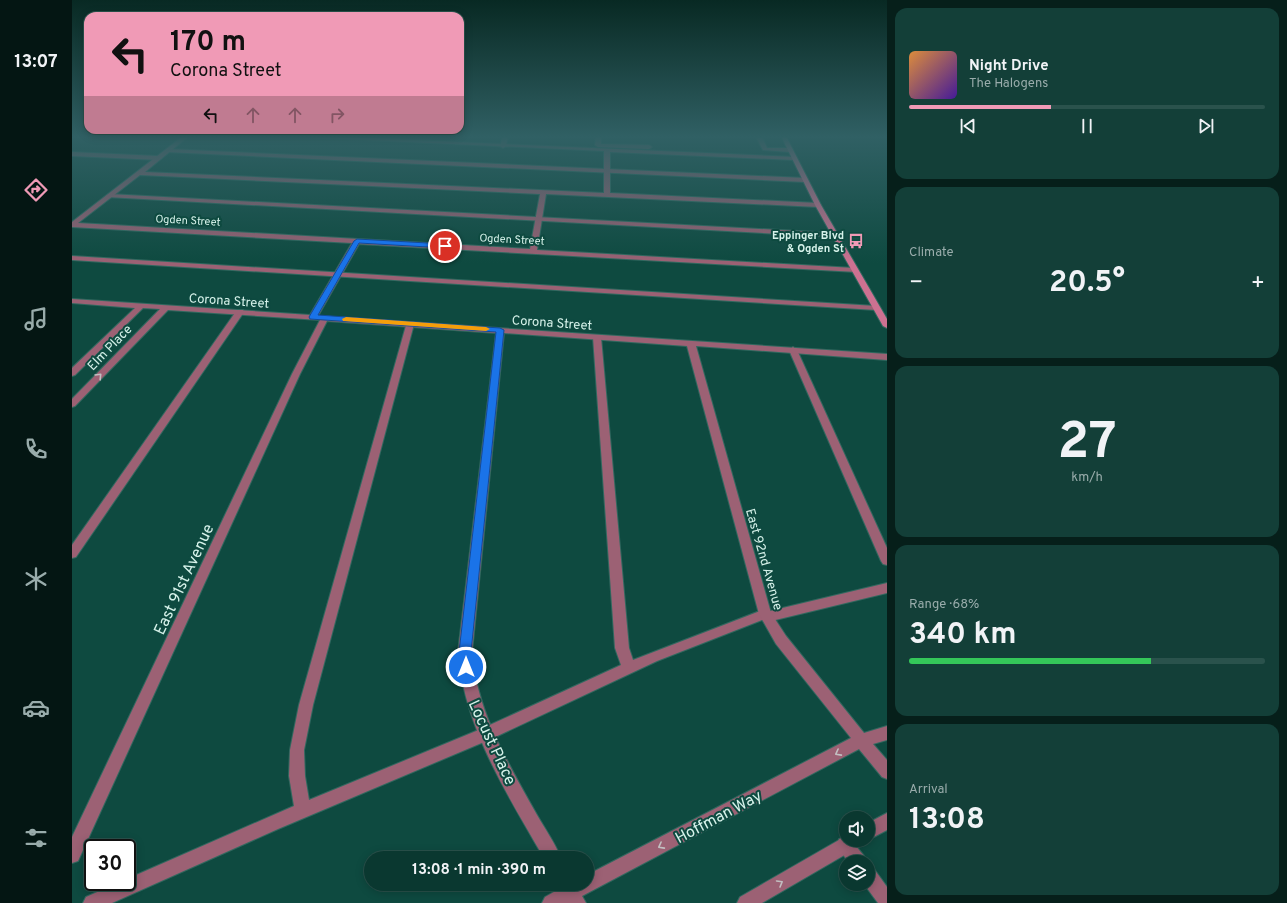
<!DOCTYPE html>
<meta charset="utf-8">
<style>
:root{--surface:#0a3830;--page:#133f38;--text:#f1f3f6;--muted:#99acab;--line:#2a524c;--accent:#f09ab6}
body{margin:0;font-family:Overpass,sans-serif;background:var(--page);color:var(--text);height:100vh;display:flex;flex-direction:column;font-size:15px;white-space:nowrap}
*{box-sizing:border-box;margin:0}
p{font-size:13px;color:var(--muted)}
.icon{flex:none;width:22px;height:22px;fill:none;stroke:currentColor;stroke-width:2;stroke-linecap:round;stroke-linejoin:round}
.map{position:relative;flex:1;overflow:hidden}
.details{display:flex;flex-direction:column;gap:8px;padding:8px;background:#061f1a;width:400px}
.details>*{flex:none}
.guide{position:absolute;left:12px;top:12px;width:380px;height:122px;border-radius:12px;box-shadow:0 2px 10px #0003,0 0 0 1px var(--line);background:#f09ab6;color:#111;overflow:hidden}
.buttons{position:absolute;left:767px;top:811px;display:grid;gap:8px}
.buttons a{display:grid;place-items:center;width:36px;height:36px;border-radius:50%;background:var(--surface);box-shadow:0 2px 10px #0003,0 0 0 1px var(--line);font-size:20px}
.speed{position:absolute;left:12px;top:839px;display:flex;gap:8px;font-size:20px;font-weight:700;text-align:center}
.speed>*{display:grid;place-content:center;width:52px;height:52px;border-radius:50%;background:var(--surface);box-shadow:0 2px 10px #0003,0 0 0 1px var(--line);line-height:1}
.speed .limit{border:2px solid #111;border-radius:6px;background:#fff;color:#111}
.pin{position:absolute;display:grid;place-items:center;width:34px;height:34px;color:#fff;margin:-17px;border:2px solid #fff;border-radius:50%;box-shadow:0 1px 4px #0007}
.me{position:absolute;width:44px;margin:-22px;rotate:0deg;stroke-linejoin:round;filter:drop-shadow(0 0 3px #0008)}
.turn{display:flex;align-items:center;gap:14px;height:84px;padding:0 20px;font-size:18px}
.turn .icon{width:52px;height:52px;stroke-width:2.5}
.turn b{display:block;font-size:28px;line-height:34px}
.lanes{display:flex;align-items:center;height:38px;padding:0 20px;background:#0003;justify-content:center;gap:20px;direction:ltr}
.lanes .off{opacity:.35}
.big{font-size:30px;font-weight:700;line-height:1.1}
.details .card{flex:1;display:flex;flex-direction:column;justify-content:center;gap:6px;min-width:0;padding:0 14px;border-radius:12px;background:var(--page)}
.details .dial{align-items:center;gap:0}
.dial b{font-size:52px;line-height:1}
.song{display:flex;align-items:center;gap:12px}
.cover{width:48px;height:48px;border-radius:6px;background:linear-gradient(135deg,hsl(30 70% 55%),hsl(260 70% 35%))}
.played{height:4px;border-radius:2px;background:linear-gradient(90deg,var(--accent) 40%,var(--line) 40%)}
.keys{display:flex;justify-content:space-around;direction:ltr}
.heat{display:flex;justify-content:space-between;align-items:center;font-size:22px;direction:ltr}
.charge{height:6px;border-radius:3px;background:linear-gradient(90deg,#34c759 68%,var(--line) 0)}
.trip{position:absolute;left:292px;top:851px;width:230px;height:40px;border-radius:20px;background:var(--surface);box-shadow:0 2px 10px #0003,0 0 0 1px var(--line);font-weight:700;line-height:40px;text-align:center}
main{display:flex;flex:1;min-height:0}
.tab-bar{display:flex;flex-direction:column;width:72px;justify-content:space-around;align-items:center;background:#041613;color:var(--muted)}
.tab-bar .icon{width:28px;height:28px}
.tab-bar .current{color:var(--accent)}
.tab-bar b{font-size:18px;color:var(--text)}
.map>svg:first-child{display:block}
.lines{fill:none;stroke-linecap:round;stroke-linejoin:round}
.lane-casing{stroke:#32685f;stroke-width:2}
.street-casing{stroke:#32685f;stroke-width:2}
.secondary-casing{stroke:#32685f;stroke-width:2}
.lane{fill:#9c6174;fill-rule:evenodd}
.street{fill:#9c6174;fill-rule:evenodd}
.secondary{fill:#cd7191;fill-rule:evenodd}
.oneway{stroke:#c2bfc1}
.route{fill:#1a73e8;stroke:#114b97}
.slow{fill:#f59e0b}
.labels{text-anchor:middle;stroke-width:4;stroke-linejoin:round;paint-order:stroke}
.far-street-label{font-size:11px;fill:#d6f2ea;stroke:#0e4a40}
.far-poi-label{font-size:11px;font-weight:bold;fill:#d6f2ea;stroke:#0e4a40;text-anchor:end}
.street-label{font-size:13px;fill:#d6f2ea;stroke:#0e4a40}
.near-street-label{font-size:16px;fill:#d6f2ea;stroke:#0e4a40}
</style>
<main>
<nav class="tab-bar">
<b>13:07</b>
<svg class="icon current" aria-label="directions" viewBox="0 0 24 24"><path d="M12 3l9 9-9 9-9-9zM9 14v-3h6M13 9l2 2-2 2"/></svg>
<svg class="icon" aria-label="music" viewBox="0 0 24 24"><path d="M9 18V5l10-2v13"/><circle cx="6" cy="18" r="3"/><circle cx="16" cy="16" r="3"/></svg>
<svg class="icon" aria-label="phone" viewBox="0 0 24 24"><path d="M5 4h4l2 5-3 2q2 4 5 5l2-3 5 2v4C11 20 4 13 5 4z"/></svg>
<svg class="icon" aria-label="climate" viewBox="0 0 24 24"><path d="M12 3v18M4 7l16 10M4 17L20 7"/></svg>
<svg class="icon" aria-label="car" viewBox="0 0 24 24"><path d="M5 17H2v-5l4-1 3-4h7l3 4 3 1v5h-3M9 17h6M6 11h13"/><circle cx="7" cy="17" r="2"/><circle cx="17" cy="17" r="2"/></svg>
<svg class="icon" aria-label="filters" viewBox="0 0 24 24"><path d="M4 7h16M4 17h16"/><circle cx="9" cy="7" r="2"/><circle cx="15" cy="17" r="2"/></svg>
</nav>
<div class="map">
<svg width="815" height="903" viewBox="0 0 815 903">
<rect width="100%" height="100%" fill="#0e4a40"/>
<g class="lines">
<defs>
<g id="lane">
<path d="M 431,136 L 436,136 L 434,146 L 431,148 L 428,146 Z"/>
<path d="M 524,136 L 529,136 L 529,144 L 577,145 L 580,147 L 577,149 L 526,147 L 523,145 Z"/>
<path d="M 688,137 L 691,139 L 695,148 L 718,148 L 721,150 L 718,152 L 691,150 L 685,139 Z"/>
<path d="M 96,149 L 733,178 L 736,180 L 733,182 L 94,152 L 94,150 Z"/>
<path d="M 0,152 L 87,156 L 90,158 L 87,160 L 0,156 Z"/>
<path d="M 37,194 L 763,233 L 766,235 L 763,237 L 35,197 L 34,196 Z"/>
<path d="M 0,256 L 804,306 L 808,308 L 804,310 L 0,260 Z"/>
<path d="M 165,310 L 171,310 L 172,312 L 4,557 L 0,558 L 0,545 Z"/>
<path d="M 335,322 L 341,322 L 342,324 L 241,705 L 232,750 L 233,776 L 237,800 L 409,729 L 549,665 L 543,648 L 521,337 L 522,335 L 528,335 L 529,337 L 557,648 L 561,660 L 693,609 L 698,611 L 815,583 L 815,593 L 695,622 L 690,620 L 585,661 L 419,739 L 206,829 L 40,903 L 11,903 L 14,897 L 48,882 L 55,882 L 55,879 L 222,806 L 217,776 L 218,750 L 227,705 Z"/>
<path d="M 721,347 L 725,350 L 815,548 L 815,565 L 811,564 L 809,561 L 717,350 Z"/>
<path d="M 773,837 L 774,840 L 779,840 L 792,856 L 794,862 L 776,862 L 765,845 L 767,839 Z"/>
<path d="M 796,867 L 802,869 L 815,887 L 815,903 L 806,903 L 792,884 L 796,884 Z"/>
</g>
<g id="street">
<path d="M 111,136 L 117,136 L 73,172 L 532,193 L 532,151 L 209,136 L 254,136 L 724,157 L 724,159 L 722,160 L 538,152 L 538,193 L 746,203 L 749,205 L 746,207 L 474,194 L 465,250 L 782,268 L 785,268 L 785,272 L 287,244 L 246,316 L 815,354 L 815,360 L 624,346 L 699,613 L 714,636 L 792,733 L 815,726 L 815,740 L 801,744 L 815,760 L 815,779 L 810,777 L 787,749 L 510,896 L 514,903 L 470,903 L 473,897 L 489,888 L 488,884 L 515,884 L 515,875 L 779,738 L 704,644 L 687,614 L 615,346 L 432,333 L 400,652 C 405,713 436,763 465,815 C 473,829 483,843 489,858 L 472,858 C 435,794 392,727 386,652 L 424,333 L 255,321 L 228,374 L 6,861 L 0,863 L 0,837 L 220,374 L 248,320 L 96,310 L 3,406 L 0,407 L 0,399 L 88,309 L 71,308 L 3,375 L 0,376 L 0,368 L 63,308 L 0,303 L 0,299 L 238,315 L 280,243 L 0,227 L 0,222 ZM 68,175 L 468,194 L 458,249 L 6,223 Z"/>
<path d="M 815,813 L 815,830 L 796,840 L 796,823 Z"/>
<path d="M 774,836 L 774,840 L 790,840 L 788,846 L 690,903 L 665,903 L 668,897 Z"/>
</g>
<path id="secondary" d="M 709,136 L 714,136 L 749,205 L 815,319 L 815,328 L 811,326 L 743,205 Z"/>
</defs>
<use href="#lane" class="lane-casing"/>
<use href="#street" class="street-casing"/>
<use href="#secondary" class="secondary-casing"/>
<use href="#lane" class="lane"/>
<use href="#street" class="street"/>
<use href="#secondary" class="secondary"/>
</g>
<defs><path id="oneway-chevron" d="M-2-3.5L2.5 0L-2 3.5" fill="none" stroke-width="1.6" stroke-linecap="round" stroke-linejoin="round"/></defs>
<g class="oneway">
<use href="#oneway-chevron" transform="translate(27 376) rotate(-46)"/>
<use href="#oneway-chevron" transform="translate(766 753) rotate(152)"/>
<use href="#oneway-chevron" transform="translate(589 846) rotate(152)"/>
<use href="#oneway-chevron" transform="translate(708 883) rotate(-30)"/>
</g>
<linearGradient id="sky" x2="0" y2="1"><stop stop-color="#082923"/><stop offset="0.52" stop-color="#306064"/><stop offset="1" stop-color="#306064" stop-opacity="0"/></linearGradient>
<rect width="815" height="263" fill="url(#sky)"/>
<path class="route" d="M 285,239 L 373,244 L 376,246 L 373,248 L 287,243 L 246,315 L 428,328 L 432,330 L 399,652 L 400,667 L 398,671 L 394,673 L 390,671 L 388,667 L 387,652 L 424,332 L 238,319 L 237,317 L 282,241 Z"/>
<path class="slow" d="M 274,317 L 414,327 L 418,329 L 414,331 L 271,321 L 270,319 Z"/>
<defs>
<symbol id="bus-bare" viewBox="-9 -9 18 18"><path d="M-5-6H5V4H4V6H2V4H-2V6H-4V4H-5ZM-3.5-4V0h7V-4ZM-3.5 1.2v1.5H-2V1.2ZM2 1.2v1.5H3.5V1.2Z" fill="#f09ab6" stroke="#0e4a40" stroke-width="2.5" paint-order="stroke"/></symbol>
</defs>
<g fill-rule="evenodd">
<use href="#bus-bare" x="773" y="230" width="22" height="22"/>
</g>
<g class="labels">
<g class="far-street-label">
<text transform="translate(116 220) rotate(3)" y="4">Ogden Street</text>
<text transform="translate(440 239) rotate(3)" y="4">Ogden Street</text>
</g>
<g class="far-poi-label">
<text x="772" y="239">Eppinger Blvd<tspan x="772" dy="13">&amp; Ogden St</tspan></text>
</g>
<g class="street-label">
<text transform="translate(157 300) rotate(4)" y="5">Corona Street</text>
<text transform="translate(480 322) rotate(4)" y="5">Corona Street</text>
<text transform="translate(37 347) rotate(-46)" y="5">Elm Place</text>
<text transform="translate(693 559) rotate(74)" y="5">East 92nd Avenue</text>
</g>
<g class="near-street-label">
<text transform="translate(111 579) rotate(-65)" y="6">East 91st Avenue</text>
<text transform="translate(421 742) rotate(65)" y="6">Locust Place</text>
<text transform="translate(646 816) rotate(-28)" y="6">Hoffman Way</text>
</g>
</g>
</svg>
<div class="buttons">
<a><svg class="icon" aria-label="sound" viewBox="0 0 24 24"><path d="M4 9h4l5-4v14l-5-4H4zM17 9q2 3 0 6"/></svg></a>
<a><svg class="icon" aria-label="layers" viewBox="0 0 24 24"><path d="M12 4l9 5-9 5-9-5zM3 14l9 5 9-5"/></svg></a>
</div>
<div class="speed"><div class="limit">30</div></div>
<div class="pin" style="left:373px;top:246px;background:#d93025"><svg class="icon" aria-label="arrive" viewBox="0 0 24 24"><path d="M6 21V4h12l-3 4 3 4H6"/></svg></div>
<svg class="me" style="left:394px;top:667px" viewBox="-20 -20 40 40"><circle r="17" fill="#1a73e8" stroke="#fff" stroke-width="3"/><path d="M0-11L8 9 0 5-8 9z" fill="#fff"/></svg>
<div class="trip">13:08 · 1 min · 390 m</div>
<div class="guide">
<div class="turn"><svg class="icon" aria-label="left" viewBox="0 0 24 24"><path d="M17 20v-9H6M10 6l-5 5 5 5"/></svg><div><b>170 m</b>Corona Street</div></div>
<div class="lanes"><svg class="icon" aria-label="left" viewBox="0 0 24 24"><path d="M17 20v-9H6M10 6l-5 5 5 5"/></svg><svg class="icon off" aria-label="ahead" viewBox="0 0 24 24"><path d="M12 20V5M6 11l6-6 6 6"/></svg><svg class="icon off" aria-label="ahead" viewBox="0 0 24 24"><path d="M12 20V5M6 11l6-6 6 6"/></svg><svg class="icon off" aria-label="right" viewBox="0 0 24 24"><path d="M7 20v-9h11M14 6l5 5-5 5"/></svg></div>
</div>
</div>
<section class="details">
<div class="card">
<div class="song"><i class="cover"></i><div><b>Night Drive</b><p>The Halogens</p></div></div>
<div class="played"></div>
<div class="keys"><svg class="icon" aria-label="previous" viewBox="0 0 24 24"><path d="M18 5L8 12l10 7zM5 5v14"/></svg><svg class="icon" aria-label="pause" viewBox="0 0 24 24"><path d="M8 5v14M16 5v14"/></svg><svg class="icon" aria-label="next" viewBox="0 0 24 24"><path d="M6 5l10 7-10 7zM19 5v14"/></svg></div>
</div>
<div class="card"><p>Climate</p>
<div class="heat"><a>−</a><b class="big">20.5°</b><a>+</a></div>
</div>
<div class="card dial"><b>27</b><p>km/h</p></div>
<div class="card"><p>Range · 68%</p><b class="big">340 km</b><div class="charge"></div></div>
<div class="card"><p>Arrival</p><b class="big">13:08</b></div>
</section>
</main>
